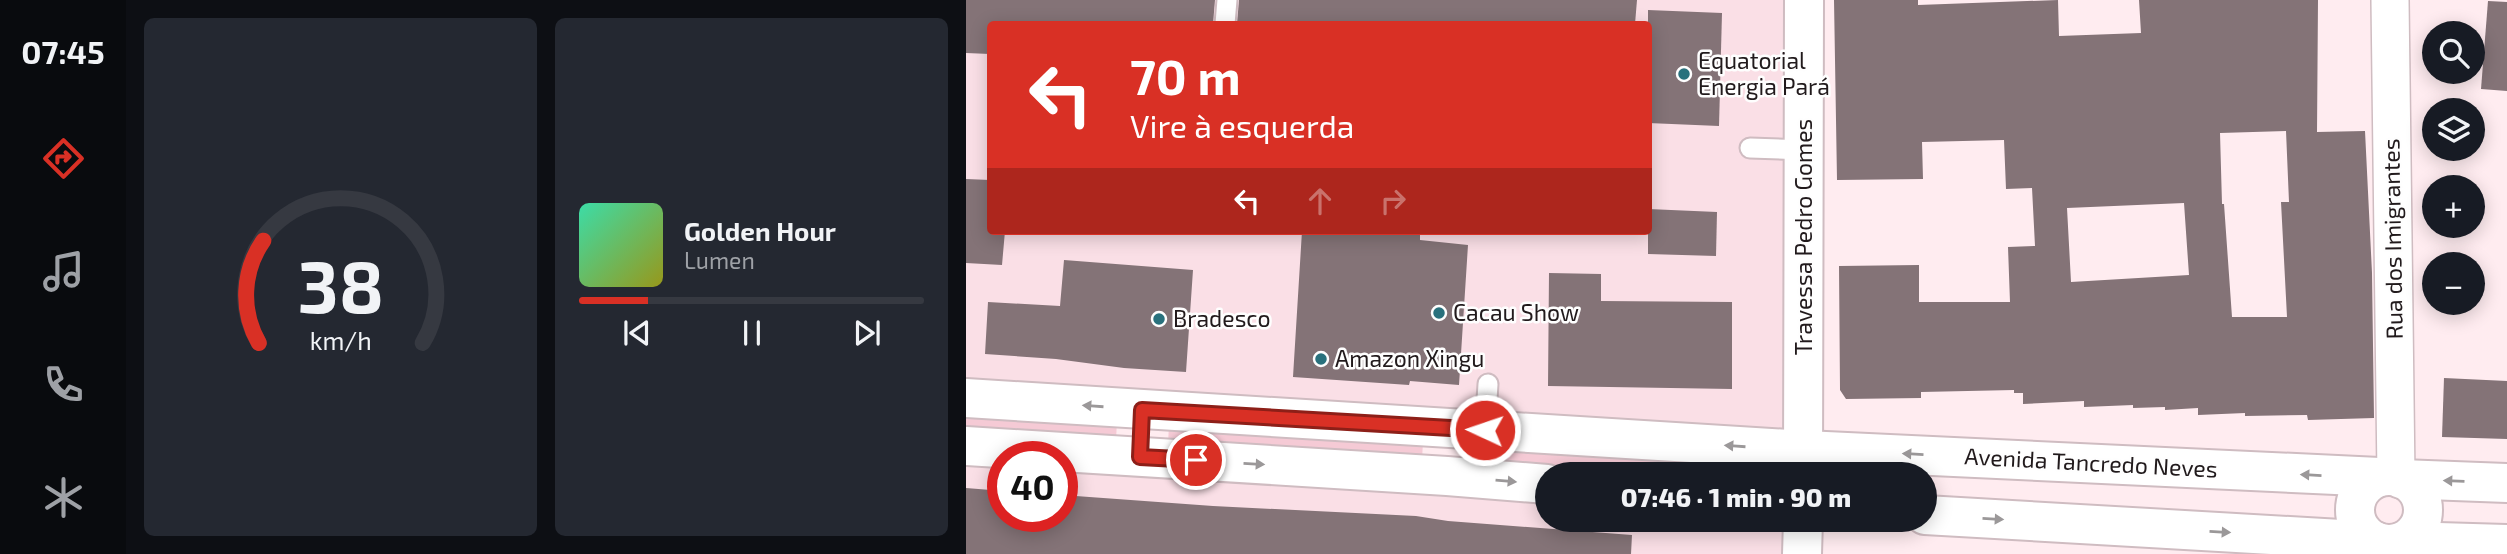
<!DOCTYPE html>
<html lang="pt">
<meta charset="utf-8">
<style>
:root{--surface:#171b24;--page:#242831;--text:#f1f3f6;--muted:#9ea1a6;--line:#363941;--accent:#d93025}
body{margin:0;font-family:"Exo 2",sans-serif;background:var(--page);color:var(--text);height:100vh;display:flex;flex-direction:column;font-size:26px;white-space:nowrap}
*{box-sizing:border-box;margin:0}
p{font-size:23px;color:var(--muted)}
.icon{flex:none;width:38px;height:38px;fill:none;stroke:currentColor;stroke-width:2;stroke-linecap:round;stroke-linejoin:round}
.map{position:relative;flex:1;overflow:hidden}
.details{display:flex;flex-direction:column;gap:18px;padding:18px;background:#0d0f14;width:840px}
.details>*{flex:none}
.banner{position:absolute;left:21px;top:21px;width:665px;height:214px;border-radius:7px;box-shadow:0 4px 18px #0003;background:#d93025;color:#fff;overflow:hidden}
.buttons{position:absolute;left:1456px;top:21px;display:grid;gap:14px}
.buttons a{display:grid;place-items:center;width:63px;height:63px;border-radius:50%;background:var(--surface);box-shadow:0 4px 18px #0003;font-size:35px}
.speed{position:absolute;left:21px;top:441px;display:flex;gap:14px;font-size:35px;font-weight:700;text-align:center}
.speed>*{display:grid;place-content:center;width:91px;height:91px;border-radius:50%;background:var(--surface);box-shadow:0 4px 18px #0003;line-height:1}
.speed .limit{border:10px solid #d22;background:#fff;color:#111}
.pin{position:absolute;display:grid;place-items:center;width:60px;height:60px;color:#fff;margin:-30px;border:4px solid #fff;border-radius:50%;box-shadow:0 2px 7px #0007}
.me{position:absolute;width:77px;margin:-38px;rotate:273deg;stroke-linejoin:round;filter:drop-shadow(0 0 5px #0008)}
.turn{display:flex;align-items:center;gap:24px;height:147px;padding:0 28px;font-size:32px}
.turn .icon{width:91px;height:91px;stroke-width:2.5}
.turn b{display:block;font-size:49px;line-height:60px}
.lanes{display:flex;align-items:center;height:66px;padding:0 28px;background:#0003;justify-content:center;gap:35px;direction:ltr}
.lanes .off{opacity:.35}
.details .card{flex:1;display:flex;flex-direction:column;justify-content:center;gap:10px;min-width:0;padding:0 24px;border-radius:10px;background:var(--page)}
.details .dial{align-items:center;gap:0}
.dial svg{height:182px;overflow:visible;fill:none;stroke:var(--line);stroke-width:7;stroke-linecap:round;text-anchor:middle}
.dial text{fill:var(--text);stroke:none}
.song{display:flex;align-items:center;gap:21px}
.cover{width:84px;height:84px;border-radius:10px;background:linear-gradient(135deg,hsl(160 70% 55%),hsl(60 70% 35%))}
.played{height:7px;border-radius:4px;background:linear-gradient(90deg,var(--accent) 20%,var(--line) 20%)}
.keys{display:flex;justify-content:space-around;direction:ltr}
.details .tiles{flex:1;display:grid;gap:18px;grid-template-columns:repeat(2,1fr)}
.trip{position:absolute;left:569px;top:462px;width:402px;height:70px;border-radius:35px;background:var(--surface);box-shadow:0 4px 18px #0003;font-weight:800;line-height:70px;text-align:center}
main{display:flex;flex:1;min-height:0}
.tab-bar{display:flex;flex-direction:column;width:126px;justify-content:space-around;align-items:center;background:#090b0e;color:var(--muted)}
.tab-bar .icon{width:49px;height:49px}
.tab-bar .on{color:var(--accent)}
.tab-bar b{font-size:32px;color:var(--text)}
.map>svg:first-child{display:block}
.built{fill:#fadfe6;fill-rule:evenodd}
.green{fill:#f5cad5}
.building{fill:#847377;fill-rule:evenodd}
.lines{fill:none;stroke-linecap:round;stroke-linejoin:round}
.service-casing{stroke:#cfbcc1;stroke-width:23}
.minor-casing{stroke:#cfbcc1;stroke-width:40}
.tertiary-casing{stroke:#cfbcc1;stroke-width:42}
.service{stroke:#fff;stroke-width:19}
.minor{stroke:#fff;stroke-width:37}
.tertiary{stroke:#fff;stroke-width:38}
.oneway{fill:#9b9899}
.route-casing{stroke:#8d1f18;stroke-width:18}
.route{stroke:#d93025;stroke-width:12}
.poi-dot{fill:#29717d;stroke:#fefefe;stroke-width:2.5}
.labels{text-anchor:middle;stroke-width:5;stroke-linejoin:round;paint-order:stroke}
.poi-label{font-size:23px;fill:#211a1c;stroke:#fefefe;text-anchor:start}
.street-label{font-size:23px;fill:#211a1c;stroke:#fefefe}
</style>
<main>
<nav class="tab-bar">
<b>07:45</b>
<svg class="icon on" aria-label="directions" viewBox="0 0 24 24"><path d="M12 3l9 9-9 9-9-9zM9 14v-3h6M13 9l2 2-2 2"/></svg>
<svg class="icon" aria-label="music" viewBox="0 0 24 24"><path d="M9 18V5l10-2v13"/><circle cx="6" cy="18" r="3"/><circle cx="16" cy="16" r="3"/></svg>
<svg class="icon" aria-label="phone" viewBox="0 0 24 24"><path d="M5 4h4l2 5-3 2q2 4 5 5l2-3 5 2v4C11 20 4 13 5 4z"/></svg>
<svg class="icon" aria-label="climate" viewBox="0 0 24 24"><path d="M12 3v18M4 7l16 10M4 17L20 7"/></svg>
</nav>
<section class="details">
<div class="tiles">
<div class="card dial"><svg viewBox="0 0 100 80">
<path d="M14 69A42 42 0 1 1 86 69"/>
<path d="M14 69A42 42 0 0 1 16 24" stroke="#d93025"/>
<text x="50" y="56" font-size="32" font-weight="700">38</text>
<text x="50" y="72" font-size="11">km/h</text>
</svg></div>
<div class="card">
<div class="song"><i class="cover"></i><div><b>Golden Hour</b><p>Lumen</p></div></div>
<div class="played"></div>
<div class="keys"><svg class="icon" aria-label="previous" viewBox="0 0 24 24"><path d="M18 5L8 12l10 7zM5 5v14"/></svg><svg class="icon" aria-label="pause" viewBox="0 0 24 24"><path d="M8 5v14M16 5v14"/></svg><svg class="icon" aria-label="next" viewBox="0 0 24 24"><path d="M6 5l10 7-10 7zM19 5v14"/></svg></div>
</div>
</div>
</section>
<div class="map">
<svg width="1541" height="554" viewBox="0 0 1541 554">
<rect width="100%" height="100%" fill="#ffecf0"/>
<g class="built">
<path d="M 0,0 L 831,0 L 830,440 L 0,391 ZM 24,24 L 682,24 L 682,231 L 24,231 Z"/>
<path d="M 0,455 L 37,458 L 37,516 L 96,516 L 96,463 L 581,499 L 581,520 L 827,520 L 827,554 L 0,554 Z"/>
</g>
<g class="green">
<path d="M 0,413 L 151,422 L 150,439 L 0,430 Z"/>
<path d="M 203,426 L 457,442 L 456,459 L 202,443 Z"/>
<path d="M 514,446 L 760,462 L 759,474 L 683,474 L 513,463 Z"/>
</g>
<g class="building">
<path d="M 0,0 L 249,0 L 247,24 L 24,24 L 24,54 L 0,53 Z"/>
<path d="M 273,0 L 671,0 L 669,24 L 271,24 Z"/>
<path d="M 868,0 L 952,0 L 952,5 L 1092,0 L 1093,36 L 1175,33 L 1173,0 L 1352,0 L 1351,132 L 1399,131 L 1406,273 L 1408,418 L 1342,420 L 1341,415 L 1279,416 L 1279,413 L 1232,415 L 1232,408 L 1199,410 L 1199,407 L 1167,408 L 1167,405 L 1118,407 L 1118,401 L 1057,404 L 1057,393 L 1048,393 L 1048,390 L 955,392 L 955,398 L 880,399 L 874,390 L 873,266 L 953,265 L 953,302 L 1044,302 L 1042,247 L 1069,246 L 1066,188 L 1040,189 L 1038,140 L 956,142 L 957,179 L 871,180 ZM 1320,131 L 1323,202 L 1315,202 L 1321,317 L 1266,317 L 1258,204 L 1256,204 L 1254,133 ZM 1218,203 L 1223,275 L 1105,282 L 1101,208 Z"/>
<path d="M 1522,1 L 1541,2 L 1541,91 L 1515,89 Z"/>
<path d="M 682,10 L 756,13 L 753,126 L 682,123 Z"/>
<path d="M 0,179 L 24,180 L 24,231 L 39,231 L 36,265 L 0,263 Z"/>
<path d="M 682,209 L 751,212 L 750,256 L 682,254 Z"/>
<path d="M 336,231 L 454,231 L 454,240 L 502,245 L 493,385 L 444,381 L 443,385 L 327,377 Z"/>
<path d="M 98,260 L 227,270 L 220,372 L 158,368 L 90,359 L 19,354 L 22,302 L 94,306 Z"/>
<path d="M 583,273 L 635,274 L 635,301 L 766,302 L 766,389 L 582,386 Z"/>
<path d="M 1478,378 L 1541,381 L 1541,439 L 1476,437 Z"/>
<path d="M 0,488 L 37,491 L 37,516 L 96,516 L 96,495 L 247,506 L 450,516 L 482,521 L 666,535 L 665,554 L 0,554 Z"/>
</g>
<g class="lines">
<defs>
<g id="service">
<path d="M 259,24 L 261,0"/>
<path d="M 784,148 L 838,150"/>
<path d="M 519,430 L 522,384"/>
</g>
<path id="minor" d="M 1424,0 L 1430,477"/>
<g id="tertiary">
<path d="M 0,398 L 838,450 L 1413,477"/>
<path d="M 0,446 L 481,476 L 581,484"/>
<path d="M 837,474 L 838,0"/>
<circle cx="1423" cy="510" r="34"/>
<path d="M 1435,479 L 1541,483"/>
<path d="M 959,515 L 1409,541"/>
<path d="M 1438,541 L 1541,544"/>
<path d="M 836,554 L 837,520"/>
</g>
</defs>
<use href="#service" class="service-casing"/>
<use href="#minor" class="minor-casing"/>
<use href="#tertiary" class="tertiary-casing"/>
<use href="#service" class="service"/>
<use href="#minor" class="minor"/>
<use href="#tertiary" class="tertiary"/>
</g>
<defs><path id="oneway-solid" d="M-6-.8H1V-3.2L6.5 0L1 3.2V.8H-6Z" transform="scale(1.75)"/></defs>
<g class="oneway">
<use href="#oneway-solid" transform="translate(127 406) rotate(-176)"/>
<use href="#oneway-solid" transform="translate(769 446) rotate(-176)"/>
<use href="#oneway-solid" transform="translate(947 454) rotate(-177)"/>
<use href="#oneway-solid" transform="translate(288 464) rotate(3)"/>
<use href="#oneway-solid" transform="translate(1345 475) rotate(-177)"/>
<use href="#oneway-solid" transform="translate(540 481) rotate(5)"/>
<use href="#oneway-solid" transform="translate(1488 481) rotate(-178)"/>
<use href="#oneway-solid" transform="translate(1027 519) rotate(3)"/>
<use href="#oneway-solid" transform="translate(1254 532) rotate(3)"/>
</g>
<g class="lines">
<defs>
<path id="route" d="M 230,460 L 174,457 L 176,410 L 519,430"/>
</defs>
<use href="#route" class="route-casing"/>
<use href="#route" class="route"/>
</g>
<g class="poi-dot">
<circle cx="718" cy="74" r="7"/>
<circle cx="473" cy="313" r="7"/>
<circle cx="193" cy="319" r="7"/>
<circle cx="355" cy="359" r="7"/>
</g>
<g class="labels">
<g class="poi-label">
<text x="732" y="69">Equatorial<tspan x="732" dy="26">Energia Pará</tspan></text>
<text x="487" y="321">Cacau Show</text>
<text x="207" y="327">Bradesco</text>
<text x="369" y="367">Amazon Xingu</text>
</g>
<g class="street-label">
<text transform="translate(838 237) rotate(-90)" y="8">Travessa Pedro Gomes</text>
<text transform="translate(1427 239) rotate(-91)" y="8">Rua dos Imigrantes</text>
<text transform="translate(1125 463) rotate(3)" y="8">Avenida Tancredo Neves</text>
</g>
</g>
</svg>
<div class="buttons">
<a><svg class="icon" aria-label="search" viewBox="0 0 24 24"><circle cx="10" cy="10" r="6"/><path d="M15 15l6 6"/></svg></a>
<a><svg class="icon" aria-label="layers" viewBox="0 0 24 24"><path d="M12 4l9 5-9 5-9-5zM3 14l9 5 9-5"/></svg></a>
<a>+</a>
<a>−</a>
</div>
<div class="speed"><div class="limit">40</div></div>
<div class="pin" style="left:230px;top:460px;background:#d93025"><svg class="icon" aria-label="arrive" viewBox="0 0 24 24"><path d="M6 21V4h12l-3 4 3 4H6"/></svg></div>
<svg class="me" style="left:519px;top:430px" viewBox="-20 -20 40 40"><circle r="17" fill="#d93025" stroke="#fff" stroke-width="3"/><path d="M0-11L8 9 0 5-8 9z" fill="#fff"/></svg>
<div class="trip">07:46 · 1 min · 90 m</div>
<div class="banner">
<div class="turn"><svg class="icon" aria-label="left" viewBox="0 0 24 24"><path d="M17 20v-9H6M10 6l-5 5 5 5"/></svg><div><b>70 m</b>Vire à esquerda</div></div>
<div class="lanes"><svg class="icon" aria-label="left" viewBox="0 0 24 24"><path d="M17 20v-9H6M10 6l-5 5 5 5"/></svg><svg class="icon off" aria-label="ahead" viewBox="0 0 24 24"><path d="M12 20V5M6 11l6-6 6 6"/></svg><svg class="icon off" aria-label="right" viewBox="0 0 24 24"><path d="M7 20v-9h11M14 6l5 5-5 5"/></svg></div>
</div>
</div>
</main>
